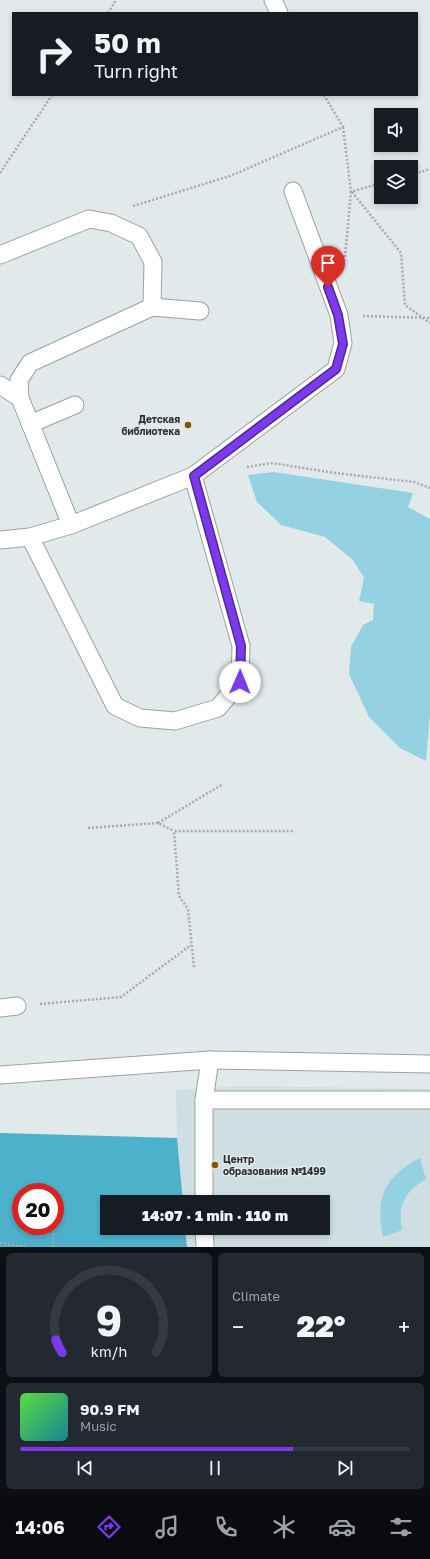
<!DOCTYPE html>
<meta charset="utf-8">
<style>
:root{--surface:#171b24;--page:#242831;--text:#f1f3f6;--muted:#9ea1a6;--line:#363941;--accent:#7c3aed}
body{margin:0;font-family:"Golos Text",sans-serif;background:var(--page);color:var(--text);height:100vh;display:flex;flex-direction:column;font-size:15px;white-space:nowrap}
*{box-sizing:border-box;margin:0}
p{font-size:13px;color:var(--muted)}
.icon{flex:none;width:22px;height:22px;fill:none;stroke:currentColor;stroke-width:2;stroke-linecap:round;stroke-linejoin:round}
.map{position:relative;height:1247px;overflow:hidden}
.side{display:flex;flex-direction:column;gap:6px;padding:6px;background:#0d0f14;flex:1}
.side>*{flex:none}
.banner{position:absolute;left:12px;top:12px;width:406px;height:84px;border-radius:0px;box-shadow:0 2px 6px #0003;background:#171b24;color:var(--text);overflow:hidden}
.fabs{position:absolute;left:374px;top:108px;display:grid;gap:8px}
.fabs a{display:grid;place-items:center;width:44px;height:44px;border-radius:0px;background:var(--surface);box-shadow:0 2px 6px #0003;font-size:20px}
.speed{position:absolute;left:12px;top:1183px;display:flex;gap:8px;font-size:20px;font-weight:700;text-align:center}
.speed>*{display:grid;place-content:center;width:52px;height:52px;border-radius:50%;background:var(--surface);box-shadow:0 2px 6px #0003;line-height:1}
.speed .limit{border:6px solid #d22;background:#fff;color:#111}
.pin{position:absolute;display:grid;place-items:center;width:34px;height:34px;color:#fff;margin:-41px -17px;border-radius:50% 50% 50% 0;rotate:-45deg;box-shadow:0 0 4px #0007}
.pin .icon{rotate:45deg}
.me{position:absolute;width:44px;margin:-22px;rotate:1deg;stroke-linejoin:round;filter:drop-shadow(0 0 3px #0008)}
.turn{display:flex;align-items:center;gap:14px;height:84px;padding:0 16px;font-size:18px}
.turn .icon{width:52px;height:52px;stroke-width:2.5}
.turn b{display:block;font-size:28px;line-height:34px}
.big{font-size:30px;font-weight:800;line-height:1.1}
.side .widget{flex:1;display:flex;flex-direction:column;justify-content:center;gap:6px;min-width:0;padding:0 14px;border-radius:6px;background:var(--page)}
.side .dial{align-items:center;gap:0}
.dial svg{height:104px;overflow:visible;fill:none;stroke:var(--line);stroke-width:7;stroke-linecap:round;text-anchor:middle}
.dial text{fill:var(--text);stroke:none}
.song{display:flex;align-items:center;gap:12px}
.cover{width:48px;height:48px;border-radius:6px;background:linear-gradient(135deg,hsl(110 70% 55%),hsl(190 70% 35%))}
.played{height:4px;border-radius:2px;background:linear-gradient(90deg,var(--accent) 70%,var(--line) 70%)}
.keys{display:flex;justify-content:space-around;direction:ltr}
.heat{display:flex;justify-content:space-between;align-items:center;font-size:22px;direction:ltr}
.side .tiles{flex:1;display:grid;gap:6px;grid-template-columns:1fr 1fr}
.widget:last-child{grid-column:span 2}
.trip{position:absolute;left:100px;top:1195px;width:230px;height:40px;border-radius:0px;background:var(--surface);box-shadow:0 2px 6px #0003;font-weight:800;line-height:40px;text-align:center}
.dock{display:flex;height:64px;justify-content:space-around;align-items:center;background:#090b0e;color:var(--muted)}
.dock .icon{width:28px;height:28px}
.dock .on{color:var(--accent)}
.dock b{font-size:18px;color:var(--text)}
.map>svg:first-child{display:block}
.built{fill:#cfdee2;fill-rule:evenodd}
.green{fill:#93d1e3}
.forest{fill:#4cb2cc;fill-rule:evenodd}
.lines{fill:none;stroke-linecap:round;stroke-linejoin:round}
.lane-casing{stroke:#9ba1a3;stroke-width:19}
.path{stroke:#a6abad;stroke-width:2.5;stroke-dasharray:2 2;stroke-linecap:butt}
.lane{stroke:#fff;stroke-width:17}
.route-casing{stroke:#51269a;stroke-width:10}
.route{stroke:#7c3aed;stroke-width:7}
.poi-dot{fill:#895402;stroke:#e2e9eb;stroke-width:1.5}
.labels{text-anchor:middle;stroke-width:3;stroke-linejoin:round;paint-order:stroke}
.poi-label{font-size:10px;font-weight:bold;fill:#2f3132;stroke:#e2e9eb;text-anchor:end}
</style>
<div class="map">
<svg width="430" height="1247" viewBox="0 0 430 1247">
<rect width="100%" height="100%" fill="#e2e9eb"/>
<path class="built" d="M 244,1086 L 430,1089 L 430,1247 L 0,1247 L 0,1133 L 177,1138 L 176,1090 ZM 21,1192 L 55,1192 L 55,1226 L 21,1226 ZM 107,1202 L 323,1202 L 323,1228 L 107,1228 Z"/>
<g class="green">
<path d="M 274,472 L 413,493 L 408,507 L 430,519 L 430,715 L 426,761 L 400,748 L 369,717 L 349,674 L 351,647 L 363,625 L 373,620 L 374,604 L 359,601 L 364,578 L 353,560 L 325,537 L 281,525 L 257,502 L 248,475 Z"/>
<path d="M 420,1158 L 426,1179 C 404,1192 398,1205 402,1230 L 383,1237 C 375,1197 384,1177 420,1158 Z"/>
</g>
<path class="forest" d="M 0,1133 L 177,1138 L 183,1202 L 107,1202 L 107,1228 L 185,1228 L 187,1247 L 0,1247 ZM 21,1192 L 55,1192 L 55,1226 L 21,1226 Z"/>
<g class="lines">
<defs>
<g id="lane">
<path d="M 273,0 L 279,13"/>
<path d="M 0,255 L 89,219 L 111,223 L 139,236 L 153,262 L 152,307"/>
<path d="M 0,385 L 20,398"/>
<path d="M 30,424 L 75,405"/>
<path d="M 71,525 L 20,398 L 19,380 L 30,363 L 152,307 L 200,311"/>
<path d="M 30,537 L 115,706 L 140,718 L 175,721 L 218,708 L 240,682 L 241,646 L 193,476 L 336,369 L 343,343 L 339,315 L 293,191"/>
<path d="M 0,540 L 30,537 L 71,525 L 193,476"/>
<path d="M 0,1008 L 17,1006"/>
<path d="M 0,1075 L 210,1060 L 430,1064"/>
<path d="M 204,1100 L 430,1100"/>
<path d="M 204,1202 L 204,1100 L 210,1060"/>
<path d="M 204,1228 L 205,1247"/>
</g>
</defs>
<use href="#lane" class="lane-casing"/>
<g class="path">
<path d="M 108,13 L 116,0"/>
<path d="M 343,127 L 351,192 L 381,183"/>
<path d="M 0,173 L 52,95"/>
<path d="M 411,175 L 430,169"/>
<path d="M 352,192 L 401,253 L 405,305 L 430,323"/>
<path d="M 133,206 L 230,176 L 343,127 L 324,95"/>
<path d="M 345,257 L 351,192"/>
<path d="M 363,316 L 430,318"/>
<path d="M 247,467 L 272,463 L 335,473 L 414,482 L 430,488"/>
<path d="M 158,823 L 223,784"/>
<path d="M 88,828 L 158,823 L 174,831"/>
<path d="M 194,967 L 188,909 L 179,896 L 174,831 L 295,831"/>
<path d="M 40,1004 L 121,997 L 191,945"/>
<path d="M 55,1209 L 56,1200"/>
<path d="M 0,1243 L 27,1247"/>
<path d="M 53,1247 L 54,1226"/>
</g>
<use href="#lane" class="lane"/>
</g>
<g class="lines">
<defs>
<path id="route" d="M 240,682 L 241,646 L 194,476 L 336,369 L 343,344 L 338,315 L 328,287"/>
</defs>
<use href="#route" class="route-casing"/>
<use href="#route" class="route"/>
</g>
<g class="poi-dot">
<circle cx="188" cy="425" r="4"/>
<circle cx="215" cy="1165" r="4"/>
</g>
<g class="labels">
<g class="poi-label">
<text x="180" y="423">Детская<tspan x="180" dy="12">библиотека</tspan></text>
<text x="223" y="1163" text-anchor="start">Центр<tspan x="223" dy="12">образования №1499</tspan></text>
</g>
</g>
</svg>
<div class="fabs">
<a><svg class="icon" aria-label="sound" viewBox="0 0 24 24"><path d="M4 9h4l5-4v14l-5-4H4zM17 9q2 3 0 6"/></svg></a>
<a><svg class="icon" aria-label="layers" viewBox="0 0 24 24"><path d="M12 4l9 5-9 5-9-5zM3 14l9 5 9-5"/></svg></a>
</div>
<div class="speed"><div class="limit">20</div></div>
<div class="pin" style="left:328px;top:287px;background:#d93025"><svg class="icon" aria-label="arrive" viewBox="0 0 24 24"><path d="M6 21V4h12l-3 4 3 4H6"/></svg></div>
<svg class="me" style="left:240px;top:682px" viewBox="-20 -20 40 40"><circle r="19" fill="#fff"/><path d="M0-13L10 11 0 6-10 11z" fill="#7c3aed"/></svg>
<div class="trip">14:07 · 1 min · 110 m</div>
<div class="banner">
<div class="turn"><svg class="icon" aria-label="right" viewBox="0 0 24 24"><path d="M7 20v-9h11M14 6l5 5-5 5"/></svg><div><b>50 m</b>Turn right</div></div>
</div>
</div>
<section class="side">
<div class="tiles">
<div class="widget dial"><svg viewBox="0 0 100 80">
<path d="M14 69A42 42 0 1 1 86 69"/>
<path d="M14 69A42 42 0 0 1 9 59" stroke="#7c3aed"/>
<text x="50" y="56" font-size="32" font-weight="700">9</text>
<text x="50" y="72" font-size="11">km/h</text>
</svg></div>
<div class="widget"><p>Climate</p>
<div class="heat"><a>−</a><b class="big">22°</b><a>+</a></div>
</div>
<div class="widget">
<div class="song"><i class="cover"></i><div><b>90.9 FM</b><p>Music</p></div></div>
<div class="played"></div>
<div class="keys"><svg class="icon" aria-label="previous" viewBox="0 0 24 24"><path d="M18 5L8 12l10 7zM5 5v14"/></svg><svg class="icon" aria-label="pause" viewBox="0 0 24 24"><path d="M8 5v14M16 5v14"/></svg><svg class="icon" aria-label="next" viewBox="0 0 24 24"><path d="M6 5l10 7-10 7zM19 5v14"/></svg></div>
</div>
</div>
</section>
<nav class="dock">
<b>14:06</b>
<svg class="icon on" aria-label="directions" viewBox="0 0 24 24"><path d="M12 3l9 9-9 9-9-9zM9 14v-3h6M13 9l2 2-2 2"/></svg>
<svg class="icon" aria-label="music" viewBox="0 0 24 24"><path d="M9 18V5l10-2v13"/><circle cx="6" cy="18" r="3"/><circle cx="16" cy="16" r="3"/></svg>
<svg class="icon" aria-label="phone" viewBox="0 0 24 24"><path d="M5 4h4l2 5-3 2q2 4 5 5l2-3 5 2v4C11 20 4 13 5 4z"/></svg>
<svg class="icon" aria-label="climate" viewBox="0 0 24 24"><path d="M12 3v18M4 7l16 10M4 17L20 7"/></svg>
<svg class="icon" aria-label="car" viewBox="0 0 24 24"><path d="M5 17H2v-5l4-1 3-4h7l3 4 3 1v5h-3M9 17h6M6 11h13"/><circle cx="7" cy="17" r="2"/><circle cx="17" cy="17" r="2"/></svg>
<svg class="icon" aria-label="filters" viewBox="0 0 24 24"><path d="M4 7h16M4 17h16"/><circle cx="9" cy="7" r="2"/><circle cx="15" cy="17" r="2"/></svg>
</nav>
